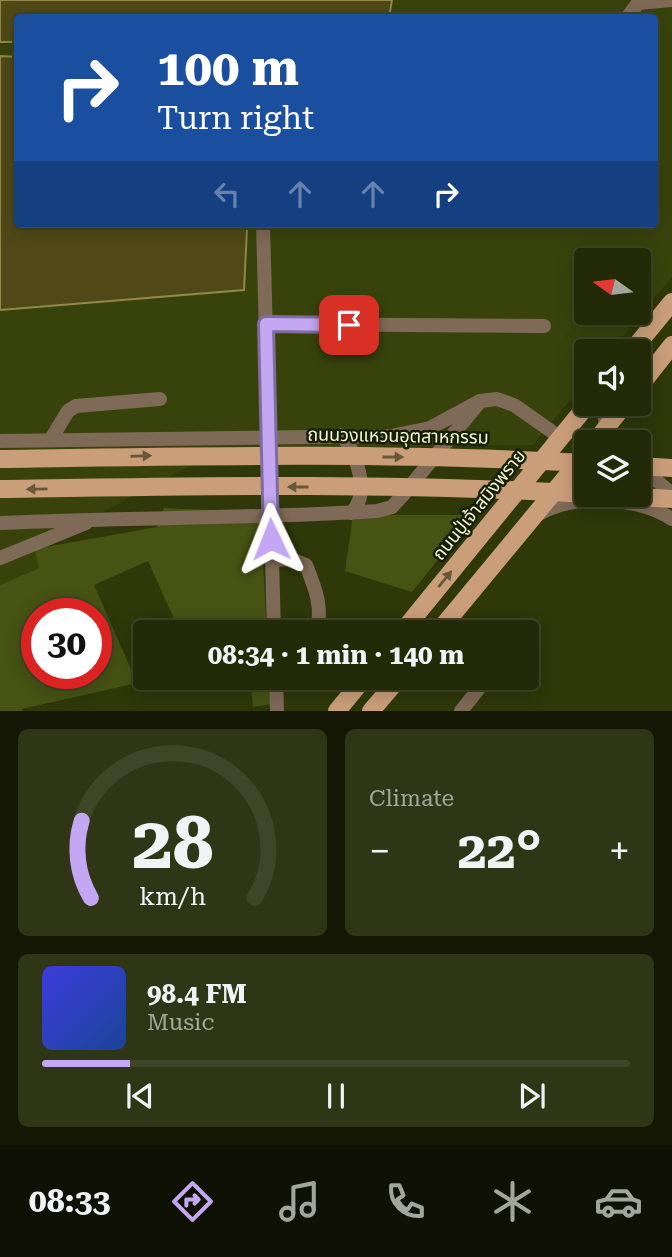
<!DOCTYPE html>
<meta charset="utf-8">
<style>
:root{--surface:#222a07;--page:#2e3615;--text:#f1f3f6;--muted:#a2a79b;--line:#3f4628;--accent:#c3a7f2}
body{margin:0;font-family:"Roboto Serif","Noto Sans Thai",serif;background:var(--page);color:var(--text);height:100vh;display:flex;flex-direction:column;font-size:26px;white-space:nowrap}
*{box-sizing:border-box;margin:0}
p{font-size:23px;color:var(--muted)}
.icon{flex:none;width:38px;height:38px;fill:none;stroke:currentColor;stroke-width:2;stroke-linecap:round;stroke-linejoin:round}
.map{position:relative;height:711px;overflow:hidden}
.details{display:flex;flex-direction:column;gap:18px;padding:18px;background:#131704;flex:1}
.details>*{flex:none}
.top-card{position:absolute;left:14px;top:14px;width:644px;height:214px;border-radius:7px;box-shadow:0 4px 18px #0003,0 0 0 2px var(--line);background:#1a4fa0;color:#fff;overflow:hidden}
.needle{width:46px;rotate:284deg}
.buttons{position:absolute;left:574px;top:248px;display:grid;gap:14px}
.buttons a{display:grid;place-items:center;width:77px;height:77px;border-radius:7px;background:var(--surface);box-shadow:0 4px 18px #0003,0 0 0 2px var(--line);font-size:35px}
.speed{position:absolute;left:21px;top:598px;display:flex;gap:14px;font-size:35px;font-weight:700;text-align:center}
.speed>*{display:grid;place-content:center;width:91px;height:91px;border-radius:50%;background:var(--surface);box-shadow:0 4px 18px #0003,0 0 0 2px var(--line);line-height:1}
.speed .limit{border:10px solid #d22;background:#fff;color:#111}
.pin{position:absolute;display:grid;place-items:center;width:60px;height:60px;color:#fff;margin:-30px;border-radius:14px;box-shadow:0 4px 10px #0006}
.me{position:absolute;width:77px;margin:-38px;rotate:358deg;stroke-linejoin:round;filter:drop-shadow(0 0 5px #0008)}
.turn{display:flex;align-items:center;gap:24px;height:147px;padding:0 28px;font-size:32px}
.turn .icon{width:91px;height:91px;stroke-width:2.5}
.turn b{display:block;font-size:49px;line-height:60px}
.lanes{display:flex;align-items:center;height:66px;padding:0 28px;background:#0003;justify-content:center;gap:35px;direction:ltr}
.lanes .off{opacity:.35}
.big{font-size:52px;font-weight:700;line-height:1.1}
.details .tile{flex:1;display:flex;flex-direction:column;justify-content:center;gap:10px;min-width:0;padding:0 24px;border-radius:10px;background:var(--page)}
.details .dial{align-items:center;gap:0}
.dial svg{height:182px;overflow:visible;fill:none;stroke:var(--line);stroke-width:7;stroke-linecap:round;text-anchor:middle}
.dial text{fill:var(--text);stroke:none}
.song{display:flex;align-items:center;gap:21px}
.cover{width:84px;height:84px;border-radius:10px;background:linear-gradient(135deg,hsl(240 70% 55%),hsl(220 70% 35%))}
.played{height:7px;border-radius:4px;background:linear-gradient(90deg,var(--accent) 15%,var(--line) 15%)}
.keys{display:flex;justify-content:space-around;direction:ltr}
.heat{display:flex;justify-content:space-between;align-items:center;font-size:38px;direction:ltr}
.details .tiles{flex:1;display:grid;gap:18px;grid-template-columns:1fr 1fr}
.tile:last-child{grid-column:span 2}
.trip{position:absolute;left:133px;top:620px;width:406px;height:70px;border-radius:7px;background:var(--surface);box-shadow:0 4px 18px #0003,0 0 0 2px var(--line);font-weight:700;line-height:70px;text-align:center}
.tabs{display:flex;height:112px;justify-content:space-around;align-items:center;background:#0e1103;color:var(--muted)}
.tabs .icon{width:49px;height:49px}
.tabs .current{color:var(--accent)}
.tabs b{font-size:32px;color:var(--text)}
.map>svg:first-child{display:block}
.built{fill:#38430c;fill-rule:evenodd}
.green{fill:#465313;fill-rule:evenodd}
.building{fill:#504917;stroke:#928848;stroke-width:2}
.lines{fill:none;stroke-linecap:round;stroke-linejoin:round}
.minor{stroke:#7f6957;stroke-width:14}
.major{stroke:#ca9e79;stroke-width:18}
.oneway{fill:#685839}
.route-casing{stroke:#7f6d9d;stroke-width:18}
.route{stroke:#c3a7f2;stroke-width:12}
.labels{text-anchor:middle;stroke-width:5;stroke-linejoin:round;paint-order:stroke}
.street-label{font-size:18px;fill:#f0fada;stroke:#181e05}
</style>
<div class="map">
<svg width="672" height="711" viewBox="0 0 672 711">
<rect width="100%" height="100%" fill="#2e3809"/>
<path class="built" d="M 0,0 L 672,0 L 672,277 L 610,352 L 586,352 L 586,381 L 533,445 L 221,449 L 34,549 L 39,568 L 0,585 ZM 18,18 L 654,18 L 654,224 L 18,224 ZM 586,261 L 639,261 L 639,313 L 586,313 Z"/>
<g class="green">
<path d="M 164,508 L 260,512 L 267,632 L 180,632 L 148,561 L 94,585 L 137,683 L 22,709 L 22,711 L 0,711 L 0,585 L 39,568 L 34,549 L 157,527 ZM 37,614 L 96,614 L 96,674 L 37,674 Z"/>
<path d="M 353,515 L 474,515 L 412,592 L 345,571 Z"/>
<path d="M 250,677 L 270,677 L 271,704 L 253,707 Z"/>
</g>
<g class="building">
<path d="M 0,0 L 392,0 L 389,18 L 18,18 L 18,42 L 0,42 Z"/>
<path d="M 0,56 L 18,57 L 18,224 L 175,224 L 175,227 L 247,229 L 244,290 L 0,310 Z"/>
</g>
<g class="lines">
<g class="minor">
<path d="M 627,18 L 638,3 L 672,0"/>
<path d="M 263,224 L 274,632"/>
<path d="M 266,324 L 544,326"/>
<path d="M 603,404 L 606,428 L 617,443"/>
<path d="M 342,435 C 357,455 371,494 351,513"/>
<path d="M 51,439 L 68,411 L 76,406 L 160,399"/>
<path d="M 0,441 L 391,436 L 430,428 L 480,401 L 497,399 L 514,405 L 561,438"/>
<path d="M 639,465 L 672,494"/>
<path d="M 539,514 C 575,493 638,497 672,519"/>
<path d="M 0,523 C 126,517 252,519 377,511 L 392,507 L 402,496 L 478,404"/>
<path d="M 0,558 L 86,523"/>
<path d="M 272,560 L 291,559 L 306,565 C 314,585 325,611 315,632"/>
<path d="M 276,677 L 277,711"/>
<path d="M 461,711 L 488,677"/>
</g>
<g class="major">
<path d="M 631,352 L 672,302"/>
<path d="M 639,387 L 672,345"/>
<path d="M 594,443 L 625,404"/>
<path d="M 0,459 C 195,456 391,452 586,463"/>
<path d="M 639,466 L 672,468"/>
<path d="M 0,489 C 195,486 391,482 586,494"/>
<path d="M 609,495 L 672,499"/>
<path d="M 402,632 L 588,404"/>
<path d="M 438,632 L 582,458"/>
<path d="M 337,711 L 365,677"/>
<path d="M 371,711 L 400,677"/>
</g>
</g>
<defs><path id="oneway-solid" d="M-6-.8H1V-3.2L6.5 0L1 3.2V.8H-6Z" transform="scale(1.75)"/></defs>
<g class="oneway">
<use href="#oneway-solid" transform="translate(141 456) rotate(-2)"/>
<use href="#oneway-solid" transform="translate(393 457)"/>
<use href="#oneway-solid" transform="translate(298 487) rotate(-180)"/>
<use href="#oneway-solid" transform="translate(37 489) rotate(179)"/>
<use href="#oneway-solid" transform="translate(445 579) rotate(-51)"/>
</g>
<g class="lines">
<defs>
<path id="route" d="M 271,539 L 266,324 L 349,325"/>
</defs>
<use href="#route" class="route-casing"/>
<use href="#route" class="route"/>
</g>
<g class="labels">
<g class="street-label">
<text transform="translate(398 436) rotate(1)" y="6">ถนนวงแหวนอุตสาหกรรม</text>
<text transform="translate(479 505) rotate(-51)" y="6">ถนนปู่เจ้าสมิงพราย</text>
</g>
</g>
</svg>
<div class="buttons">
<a><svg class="needle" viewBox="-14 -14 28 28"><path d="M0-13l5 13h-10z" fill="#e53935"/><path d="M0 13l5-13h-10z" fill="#a2a79b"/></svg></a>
<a><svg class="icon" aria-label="sound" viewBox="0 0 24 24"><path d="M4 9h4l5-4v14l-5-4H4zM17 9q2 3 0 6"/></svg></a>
<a><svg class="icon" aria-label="layers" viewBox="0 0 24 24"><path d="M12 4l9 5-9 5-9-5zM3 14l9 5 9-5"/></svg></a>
</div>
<div class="speed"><div class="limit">30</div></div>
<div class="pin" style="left:349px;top:325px;background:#d93025"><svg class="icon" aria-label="arrive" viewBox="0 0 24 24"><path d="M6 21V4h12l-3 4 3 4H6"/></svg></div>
<svg class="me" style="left:271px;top:539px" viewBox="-20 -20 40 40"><path d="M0-17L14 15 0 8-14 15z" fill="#c3a7f2" stroke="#fff" stroke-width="4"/></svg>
<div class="trip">08:34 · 1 min · 140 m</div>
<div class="top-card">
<div class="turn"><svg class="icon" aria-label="right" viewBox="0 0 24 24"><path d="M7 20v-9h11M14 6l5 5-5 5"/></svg><div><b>100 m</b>Turn right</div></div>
<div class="lanes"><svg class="icon off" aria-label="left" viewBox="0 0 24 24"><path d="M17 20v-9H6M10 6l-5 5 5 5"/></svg><svg class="icon off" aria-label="ahead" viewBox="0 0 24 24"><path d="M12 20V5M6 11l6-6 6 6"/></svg><svg class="icon off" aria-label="ahead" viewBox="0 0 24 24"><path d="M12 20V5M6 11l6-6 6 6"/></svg><svg class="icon" aria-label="right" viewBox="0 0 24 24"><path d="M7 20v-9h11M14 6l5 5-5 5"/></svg></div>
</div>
</div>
<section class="details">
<div class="tiles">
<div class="tile dial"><svg viewBox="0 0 100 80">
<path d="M14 69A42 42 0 1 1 86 69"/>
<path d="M14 69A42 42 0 0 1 10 35" stroke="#c3a7f2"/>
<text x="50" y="56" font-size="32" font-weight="700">28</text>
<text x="50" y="72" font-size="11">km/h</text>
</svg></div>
<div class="tile"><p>Climate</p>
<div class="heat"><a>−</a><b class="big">22°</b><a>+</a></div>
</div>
<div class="tile">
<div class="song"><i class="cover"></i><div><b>98.4 FM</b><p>Music</p></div></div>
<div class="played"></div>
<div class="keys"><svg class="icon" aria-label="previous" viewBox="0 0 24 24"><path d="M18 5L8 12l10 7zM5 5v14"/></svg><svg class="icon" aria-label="pause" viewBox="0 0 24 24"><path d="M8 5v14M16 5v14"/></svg><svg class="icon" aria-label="next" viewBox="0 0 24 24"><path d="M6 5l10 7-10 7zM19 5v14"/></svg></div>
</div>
</div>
</section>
<nav class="tabs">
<b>08:33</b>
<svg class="icon current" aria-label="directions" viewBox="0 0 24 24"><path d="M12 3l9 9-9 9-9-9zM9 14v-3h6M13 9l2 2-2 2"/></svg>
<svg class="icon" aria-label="music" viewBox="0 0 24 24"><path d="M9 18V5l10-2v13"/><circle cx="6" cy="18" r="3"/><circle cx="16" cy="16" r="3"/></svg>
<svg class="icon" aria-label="phone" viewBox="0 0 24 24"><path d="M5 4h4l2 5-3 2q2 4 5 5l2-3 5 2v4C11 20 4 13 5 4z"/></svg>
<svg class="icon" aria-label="climate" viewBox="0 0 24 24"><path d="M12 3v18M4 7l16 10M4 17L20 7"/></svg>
<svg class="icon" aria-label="car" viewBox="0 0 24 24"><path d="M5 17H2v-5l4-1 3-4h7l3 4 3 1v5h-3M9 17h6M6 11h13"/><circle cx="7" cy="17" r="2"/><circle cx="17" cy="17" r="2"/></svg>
</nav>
